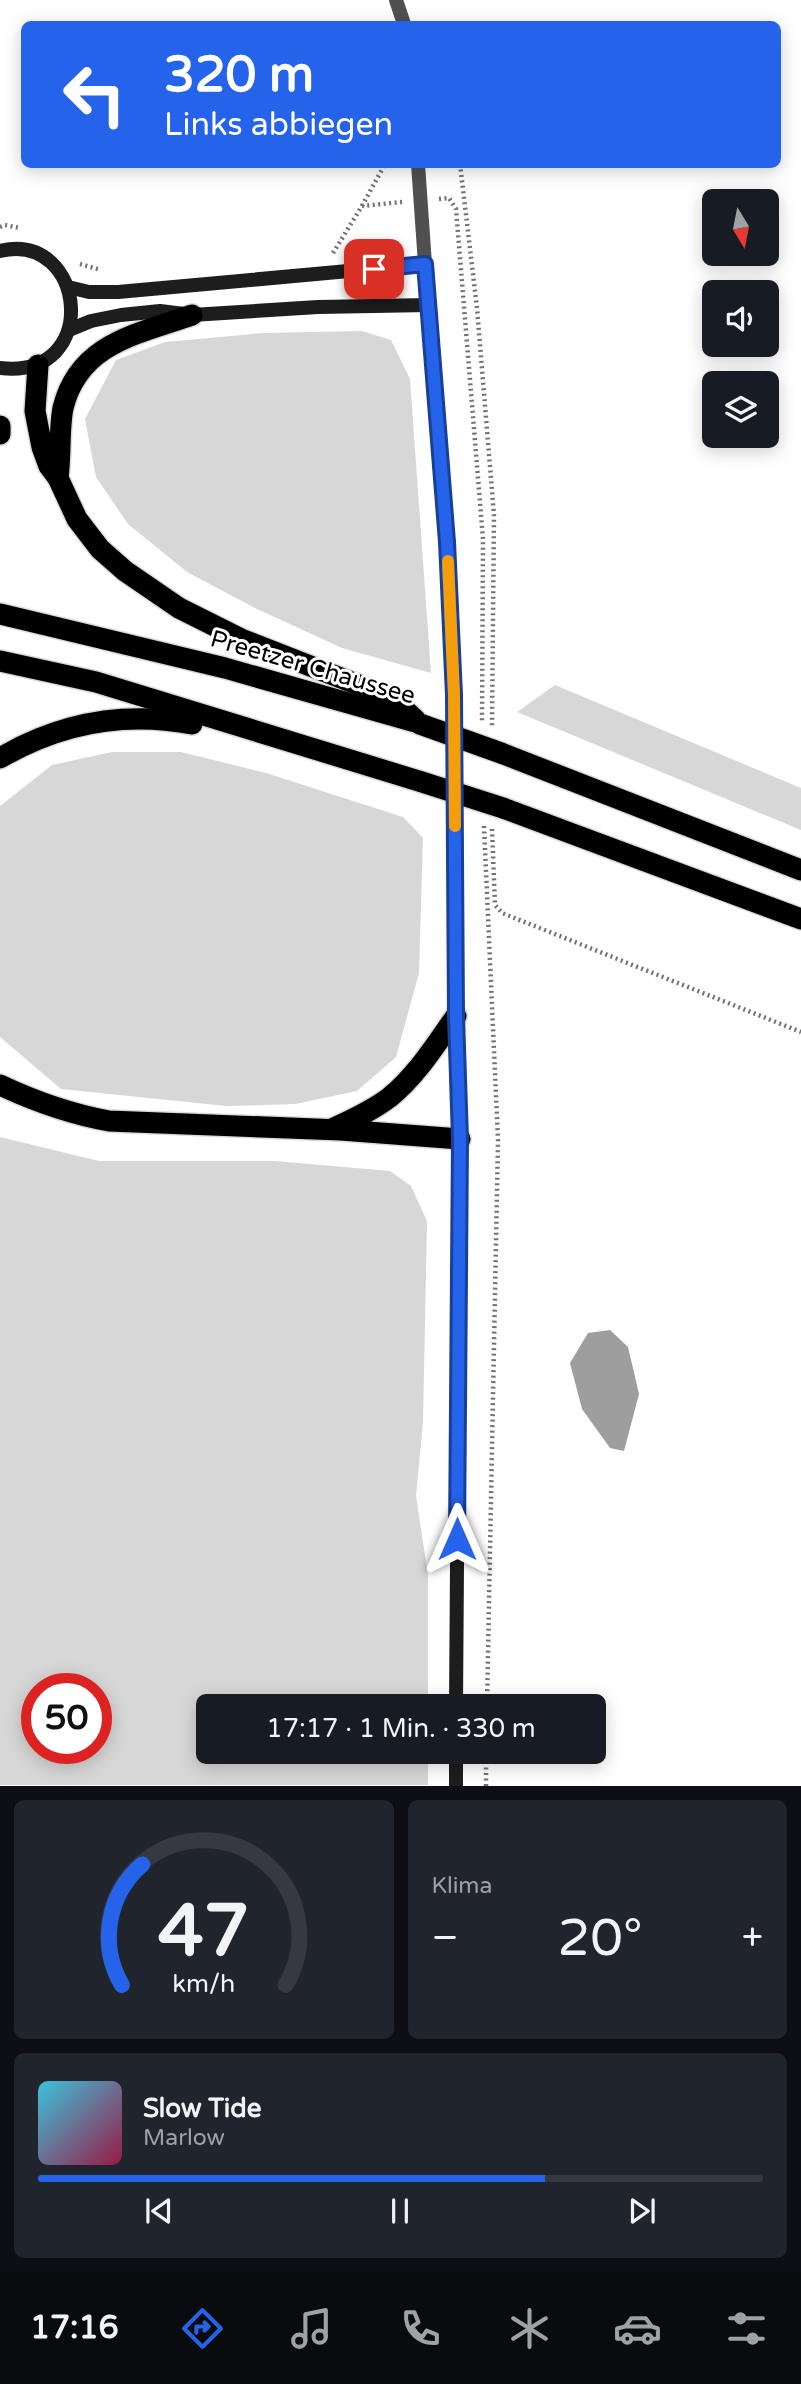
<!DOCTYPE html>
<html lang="de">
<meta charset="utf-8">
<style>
:root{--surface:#171b24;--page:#20242c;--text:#f1f3f6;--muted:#9ea1a6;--line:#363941;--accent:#2563eb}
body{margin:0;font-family:"Varela Round",sans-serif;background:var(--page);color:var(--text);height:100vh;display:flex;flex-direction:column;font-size:26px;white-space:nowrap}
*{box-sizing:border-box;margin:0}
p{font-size:23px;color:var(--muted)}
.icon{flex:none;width:38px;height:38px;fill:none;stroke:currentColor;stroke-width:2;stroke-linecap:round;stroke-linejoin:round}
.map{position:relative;height:1786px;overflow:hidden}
.panel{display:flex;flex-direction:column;gap:14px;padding:14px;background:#0d0f14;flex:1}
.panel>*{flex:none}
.top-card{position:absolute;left:21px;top:21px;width:760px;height:147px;border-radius:10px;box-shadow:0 4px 18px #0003;background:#2563eb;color:#fff;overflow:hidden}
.needle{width:46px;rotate:170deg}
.controls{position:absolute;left:702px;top:189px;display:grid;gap:14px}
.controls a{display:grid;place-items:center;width:77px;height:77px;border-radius:10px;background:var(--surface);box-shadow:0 4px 18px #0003;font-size:35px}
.speed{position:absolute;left:21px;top:1673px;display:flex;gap:14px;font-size:35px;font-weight:700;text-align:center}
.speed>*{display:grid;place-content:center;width:91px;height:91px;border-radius:50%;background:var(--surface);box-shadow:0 4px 18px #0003;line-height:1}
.speed .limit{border:10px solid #d22;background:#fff;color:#111}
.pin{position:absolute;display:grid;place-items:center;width:60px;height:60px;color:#fff;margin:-30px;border-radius:14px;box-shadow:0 4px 10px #0006}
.me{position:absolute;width:77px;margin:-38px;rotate:0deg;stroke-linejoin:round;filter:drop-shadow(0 0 5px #0008)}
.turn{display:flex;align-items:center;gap:24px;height:147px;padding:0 28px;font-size:32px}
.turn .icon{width:91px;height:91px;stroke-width:2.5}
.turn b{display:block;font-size:49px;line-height:60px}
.big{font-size:52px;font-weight:600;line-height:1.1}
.panel .card{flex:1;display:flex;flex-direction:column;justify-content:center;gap:10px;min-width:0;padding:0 24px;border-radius:10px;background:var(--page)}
.panel .dial{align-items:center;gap:0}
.dial svg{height:182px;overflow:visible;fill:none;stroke:var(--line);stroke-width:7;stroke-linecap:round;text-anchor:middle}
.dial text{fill:var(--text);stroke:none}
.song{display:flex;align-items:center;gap:21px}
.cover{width:84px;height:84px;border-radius:10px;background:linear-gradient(135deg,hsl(190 70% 55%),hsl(340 70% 35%))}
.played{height:7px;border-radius:4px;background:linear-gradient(90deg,var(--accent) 70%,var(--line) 70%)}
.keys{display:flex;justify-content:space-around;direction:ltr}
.heat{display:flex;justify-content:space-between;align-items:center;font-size:38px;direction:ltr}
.panel .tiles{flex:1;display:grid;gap:14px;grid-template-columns:1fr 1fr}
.card:last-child{grid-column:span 2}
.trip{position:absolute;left:196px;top:1694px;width:410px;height:70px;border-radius:10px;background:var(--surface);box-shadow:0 4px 18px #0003;font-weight:600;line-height:70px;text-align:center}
.tab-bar{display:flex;height:112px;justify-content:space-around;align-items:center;background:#090b0e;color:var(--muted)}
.tab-bar .icon{width:49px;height:49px}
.tab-bar .current{color:var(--accent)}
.tab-bar b{font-size:32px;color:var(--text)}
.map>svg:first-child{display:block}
.green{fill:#d7d7d7;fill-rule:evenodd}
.water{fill:#9e9e9e}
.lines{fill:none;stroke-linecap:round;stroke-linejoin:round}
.highway-casing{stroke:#dbdbdb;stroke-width:24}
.path{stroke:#727272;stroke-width:4.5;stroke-dasharray:2 3.5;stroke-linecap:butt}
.street{stroke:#505050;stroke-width:14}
.secondary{stroke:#1d1d1d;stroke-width:14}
.highway{stroke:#000;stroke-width:21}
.highway-bridge-casing{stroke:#dbdbdb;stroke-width:24;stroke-linecap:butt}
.highway-bridge{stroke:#000;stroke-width:21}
.route-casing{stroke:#184099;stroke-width:18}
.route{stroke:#2563eb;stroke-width:12}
.slow{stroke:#f59e0b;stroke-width:12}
.labels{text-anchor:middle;stroke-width:6;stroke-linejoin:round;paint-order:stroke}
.street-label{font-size:24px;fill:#000;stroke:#fff}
</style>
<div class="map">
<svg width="801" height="1786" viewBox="0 0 801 1786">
<rect width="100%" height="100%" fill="#fff"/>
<g class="green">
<path d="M 362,331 L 391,340 L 410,379 L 431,673 L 342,648 L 257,609 L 187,572 L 128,524 L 96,477 L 85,419 L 116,360 L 165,342 L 263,333 Z"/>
<path d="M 555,685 L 801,788 L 801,830 L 517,712 Z"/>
<path d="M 112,752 L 181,752 L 266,773 L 403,817 L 423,838 L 419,973 L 396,1057 L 357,1091 L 295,1104 L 226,1106 L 61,1089 L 0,1037 L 0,806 L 52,765 Z"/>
<path d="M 0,1137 L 99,1161 L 275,1161 L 390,1171 L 411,1186 L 427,1221 L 423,1422 L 416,1496 L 428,1575 L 428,1706 L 208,1706 L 208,1752 L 428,1752 L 428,1785 L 0,1785 ZM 37,1689 L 96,1689 L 96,1748 L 37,1748 Z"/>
</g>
<path class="water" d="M 610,1330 L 628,1347 L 639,1394 L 624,1451 L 610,1448 L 582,1409 L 570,1363 L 588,1333 Z"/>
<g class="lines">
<defs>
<g id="highway">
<path d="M 38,365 L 35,411 L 42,447 L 49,466 L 58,478 L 77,519 L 100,549 L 125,571 L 179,608 L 241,639 L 392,698 L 420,724"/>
<path d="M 0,426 L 0,434"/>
<path d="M 58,478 C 61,456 59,428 63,408 C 79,343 138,334 192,315"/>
<path d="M 0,614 L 225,668 L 415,722"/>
<path d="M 0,661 L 96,682 L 422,782"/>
<path d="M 501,753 L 801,870"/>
<path d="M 0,758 C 60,723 124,711 192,724"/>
<path d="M 503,808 L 801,919"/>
<path d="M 0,1085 C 36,1102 70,1114 109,1121 L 341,1130 L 460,1139"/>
<path d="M 332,1129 C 351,1120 372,1111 390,1097 C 417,1075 436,1044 456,1016"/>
</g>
</defs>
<use href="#highway" class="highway-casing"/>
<g class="path">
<path d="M 460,164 L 477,308 L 494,515 L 492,726"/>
<path d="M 439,199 L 449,198 L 456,209 L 483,539 L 482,722"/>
<path d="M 362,206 L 385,164"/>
<path d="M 0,227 L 5,225 L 20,228"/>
<path d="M 333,253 L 362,206 L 402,202"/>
<path d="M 80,264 L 101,270"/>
<path d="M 484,826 L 498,1140 L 487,1706"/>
<path d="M 492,829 L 495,905 L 502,913 L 801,1032"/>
<path d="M 486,1786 L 486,1752"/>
</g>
<g class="street">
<path d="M 396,0 L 404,24"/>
<path d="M 418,164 L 425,264"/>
</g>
<g class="secondary">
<path d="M 0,251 C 86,230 103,380 0,368"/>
<path d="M 68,287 L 89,292 L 118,292 L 425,264 L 447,542 L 454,695 L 456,1016 L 460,1139 L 456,1706"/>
<path d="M 69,330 L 91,321 L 121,315 L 160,311 L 192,315 L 318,307 L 429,305"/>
<path d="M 456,1752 L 456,1786"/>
</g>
<use href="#highway" class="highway"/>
<defs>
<g id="highway-bridge">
<path d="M 420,724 L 501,753"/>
<path d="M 422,782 L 503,808"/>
</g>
</defs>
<use href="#highway-bridge" class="highway-bridge-casing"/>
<use href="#highway-bridge" class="highway-bridge"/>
</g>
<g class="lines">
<defs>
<path id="route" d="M 374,269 L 425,264 L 447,542 L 454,695 L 456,1016 L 460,1139 L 457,1539"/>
</defs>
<use href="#route" class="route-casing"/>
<use href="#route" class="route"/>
<path class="slow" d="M 448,561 L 454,695 L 455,826"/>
</g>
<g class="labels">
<g class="street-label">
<text transform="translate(313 667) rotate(16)" y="8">Preetzer Chaussee</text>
</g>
</g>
</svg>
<div class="controls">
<a><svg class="needle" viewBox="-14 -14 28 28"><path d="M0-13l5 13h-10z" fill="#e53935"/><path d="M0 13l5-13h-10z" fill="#9ea1a6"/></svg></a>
<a><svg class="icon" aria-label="sound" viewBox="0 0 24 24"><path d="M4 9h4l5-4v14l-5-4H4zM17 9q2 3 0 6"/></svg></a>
<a><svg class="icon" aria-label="layers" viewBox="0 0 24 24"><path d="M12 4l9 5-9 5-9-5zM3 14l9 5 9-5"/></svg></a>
</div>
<div class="speed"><div class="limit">50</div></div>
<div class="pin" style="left:374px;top:269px;background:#d93025"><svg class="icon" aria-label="arrive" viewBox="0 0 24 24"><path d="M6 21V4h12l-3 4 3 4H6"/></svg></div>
<svg class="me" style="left:457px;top:1539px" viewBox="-20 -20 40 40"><path d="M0-17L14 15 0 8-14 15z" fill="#2563eb" stroke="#fff" stroke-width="4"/></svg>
<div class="trip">17:17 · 1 Min. · 330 m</div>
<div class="top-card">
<div class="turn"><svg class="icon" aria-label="left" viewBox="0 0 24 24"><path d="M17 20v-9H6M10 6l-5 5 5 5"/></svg><div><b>320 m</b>Links abbiegen</div></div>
</div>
</div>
<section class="panel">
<div class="tiles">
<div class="card dial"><svg viewBox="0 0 100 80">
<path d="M14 69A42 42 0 1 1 86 69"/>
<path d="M14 69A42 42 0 0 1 23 16" stroke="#2563eb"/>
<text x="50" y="56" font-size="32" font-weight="700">47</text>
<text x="50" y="72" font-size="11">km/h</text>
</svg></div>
<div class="card"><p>Klima</p>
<div class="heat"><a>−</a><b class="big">20°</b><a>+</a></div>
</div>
<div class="card">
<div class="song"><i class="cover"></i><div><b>Slow Tide</b><p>Marlow</p></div></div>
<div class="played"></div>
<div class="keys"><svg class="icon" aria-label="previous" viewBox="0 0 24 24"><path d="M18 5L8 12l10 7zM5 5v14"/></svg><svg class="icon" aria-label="pause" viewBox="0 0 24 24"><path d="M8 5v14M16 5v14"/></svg><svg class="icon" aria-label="next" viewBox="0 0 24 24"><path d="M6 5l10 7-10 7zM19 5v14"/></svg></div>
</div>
</div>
</section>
<nav class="tab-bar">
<b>17:16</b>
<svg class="icon current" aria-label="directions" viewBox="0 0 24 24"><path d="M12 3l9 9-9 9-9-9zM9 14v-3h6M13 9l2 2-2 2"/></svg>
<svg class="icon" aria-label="music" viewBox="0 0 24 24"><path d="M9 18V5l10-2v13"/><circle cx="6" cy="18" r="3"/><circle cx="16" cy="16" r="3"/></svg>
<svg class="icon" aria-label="phone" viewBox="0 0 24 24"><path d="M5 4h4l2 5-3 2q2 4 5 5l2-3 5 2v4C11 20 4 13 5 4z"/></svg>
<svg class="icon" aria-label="climate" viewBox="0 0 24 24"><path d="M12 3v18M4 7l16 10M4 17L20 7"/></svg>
<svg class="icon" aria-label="car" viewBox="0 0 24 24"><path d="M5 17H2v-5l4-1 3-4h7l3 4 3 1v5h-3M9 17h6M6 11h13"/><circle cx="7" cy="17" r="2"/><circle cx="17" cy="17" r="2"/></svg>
<svg class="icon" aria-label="filters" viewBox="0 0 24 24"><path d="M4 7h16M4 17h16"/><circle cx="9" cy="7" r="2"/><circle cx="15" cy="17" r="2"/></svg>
</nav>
